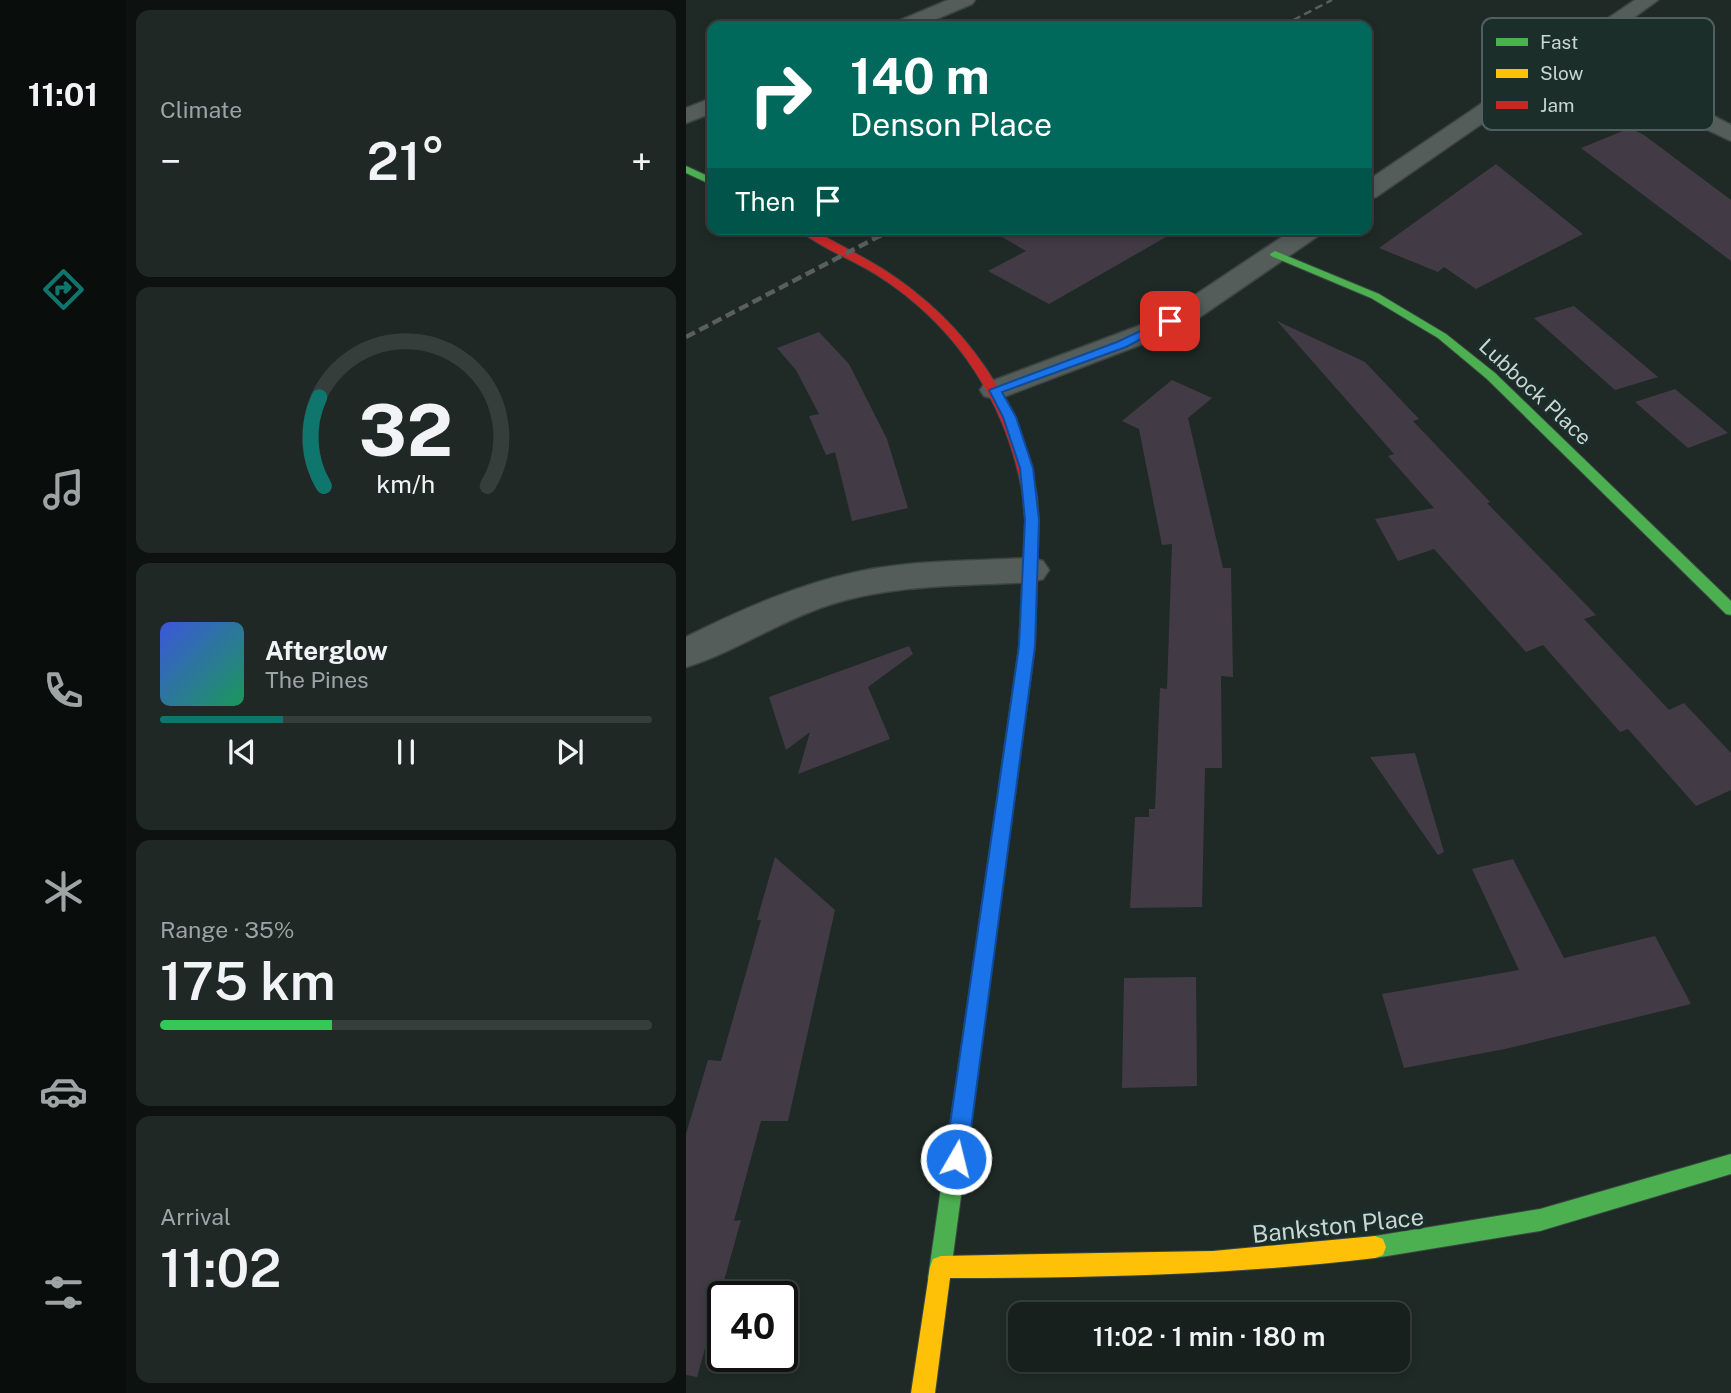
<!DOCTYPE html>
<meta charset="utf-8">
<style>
:root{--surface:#17201d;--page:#202826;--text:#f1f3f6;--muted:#9ea3a4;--line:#363e3b;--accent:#0f766e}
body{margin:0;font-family:"Public Sans",sans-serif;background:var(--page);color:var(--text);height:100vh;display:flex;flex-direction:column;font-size:26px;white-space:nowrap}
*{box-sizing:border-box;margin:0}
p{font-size:23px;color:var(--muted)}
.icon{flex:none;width:38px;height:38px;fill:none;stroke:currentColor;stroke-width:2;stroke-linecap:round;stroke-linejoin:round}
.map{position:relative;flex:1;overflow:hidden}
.sheet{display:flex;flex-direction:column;gap:10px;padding:10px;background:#0d1210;width:560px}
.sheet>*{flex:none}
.banner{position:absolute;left:21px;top:21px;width:665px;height:214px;border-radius:14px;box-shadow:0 4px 10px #0003,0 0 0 2px var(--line);background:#00695c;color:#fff;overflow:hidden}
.speed{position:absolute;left:21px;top:1281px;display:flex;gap:14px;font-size:35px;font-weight:700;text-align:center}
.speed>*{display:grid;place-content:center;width:91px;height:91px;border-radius:50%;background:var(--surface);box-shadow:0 4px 10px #0003,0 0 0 2px var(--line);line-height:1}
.speed .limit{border:4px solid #111;border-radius:10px;background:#fff;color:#111}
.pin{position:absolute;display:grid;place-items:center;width:60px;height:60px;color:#fff;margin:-30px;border-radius:14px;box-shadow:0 4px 10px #0006}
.me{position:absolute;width:77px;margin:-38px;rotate:8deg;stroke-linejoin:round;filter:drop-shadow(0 0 5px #0008)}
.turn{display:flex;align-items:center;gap:24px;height:147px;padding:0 28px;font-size:32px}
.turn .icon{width:91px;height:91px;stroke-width:2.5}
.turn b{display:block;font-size:49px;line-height:60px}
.then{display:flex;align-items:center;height:66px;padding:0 28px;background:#0003;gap:14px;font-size:26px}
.big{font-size:52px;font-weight:600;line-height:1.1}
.sheet .widget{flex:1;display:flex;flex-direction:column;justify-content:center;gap:10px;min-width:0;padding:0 24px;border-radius:14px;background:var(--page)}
.sheet .dial{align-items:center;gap:0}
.dial svg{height:182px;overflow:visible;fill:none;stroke:var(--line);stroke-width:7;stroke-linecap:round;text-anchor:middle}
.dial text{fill:var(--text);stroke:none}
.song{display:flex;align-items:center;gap:21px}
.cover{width:84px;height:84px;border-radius:10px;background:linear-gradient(135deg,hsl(230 70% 55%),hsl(150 70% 35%))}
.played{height:7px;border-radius:4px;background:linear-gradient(90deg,var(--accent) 25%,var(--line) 25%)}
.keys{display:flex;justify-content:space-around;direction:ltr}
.heat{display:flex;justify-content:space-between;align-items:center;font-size:38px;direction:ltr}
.charge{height:10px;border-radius:5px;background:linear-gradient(90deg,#34c759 35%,var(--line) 0)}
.trip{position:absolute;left:322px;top:1302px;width:402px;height:70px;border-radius:14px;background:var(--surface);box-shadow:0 4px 10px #0003,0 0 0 2px var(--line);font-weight:600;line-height:70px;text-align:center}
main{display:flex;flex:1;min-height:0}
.menu{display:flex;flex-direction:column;width:126px;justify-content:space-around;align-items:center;background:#090d0c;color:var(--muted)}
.menu .icon{width:49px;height:49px}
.menu .on{color:var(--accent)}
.menu b{font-size:32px;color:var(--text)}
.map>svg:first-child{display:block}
.building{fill:#423b45}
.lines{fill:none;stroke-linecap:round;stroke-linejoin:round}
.street-casing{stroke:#3b4543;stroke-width:3}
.fast-casing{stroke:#3b4543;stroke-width:2}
.slow-casing{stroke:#3b4543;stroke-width:2}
.jam-casing{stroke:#3b4543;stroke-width:2}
.street{fill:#555d5b;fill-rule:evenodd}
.fast{fill:#4caf50;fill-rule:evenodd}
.slow{fill:#ffc107;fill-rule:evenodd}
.jam{fill:#c62828;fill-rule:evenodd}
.rail-far1{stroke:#57605d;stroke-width:2.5;stroke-dasharray:8 4.5;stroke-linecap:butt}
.rail{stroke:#57605d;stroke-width:4.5;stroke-dasharray:10 5;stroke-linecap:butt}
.route{fill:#1a73e8;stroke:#114b97;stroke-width:2}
.labels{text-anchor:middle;stroke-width:7;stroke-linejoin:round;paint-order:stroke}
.street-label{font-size:21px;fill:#cad6d3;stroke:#1b2e2a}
.near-street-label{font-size:24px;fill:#cad6d3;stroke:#1b2e2a}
.key{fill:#1b2e2a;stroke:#50605d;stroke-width:2}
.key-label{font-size:19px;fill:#cad6d3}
</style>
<main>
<nav class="menu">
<b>11:01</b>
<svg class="icon on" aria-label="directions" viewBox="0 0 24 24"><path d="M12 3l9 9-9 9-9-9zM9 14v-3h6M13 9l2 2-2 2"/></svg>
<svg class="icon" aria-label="music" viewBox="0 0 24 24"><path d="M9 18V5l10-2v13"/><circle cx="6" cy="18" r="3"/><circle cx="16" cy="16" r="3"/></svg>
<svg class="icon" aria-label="phone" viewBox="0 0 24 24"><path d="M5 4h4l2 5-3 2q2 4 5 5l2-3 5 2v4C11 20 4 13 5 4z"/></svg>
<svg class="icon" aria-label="climate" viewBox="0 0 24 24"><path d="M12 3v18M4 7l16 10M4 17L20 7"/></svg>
<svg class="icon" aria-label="car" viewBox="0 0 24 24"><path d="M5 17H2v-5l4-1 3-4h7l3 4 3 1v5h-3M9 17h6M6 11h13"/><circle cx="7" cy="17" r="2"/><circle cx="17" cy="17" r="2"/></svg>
<svg class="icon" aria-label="filters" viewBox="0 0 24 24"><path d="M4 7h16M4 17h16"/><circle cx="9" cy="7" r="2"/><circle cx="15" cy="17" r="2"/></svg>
</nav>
<section class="sheet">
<div class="widget"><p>Climate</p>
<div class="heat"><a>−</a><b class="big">21°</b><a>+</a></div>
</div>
<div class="widget dial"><svg viewBox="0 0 100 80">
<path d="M14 69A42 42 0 1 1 86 69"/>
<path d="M14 69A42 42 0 0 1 12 30" stroke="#0f766e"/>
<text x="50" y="56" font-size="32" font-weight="700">32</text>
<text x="50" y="72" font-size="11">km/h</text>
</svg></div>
<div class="widget">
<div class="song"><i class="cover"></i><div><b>Afterglow</b><p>The Pines</p></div></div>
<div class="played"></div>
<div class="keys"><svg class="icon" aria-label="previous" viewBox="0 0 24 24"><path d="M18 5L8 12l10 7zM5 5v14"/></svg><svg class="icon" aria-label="pause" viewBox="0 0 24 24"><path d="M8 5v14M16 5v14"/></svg><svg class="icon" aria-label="next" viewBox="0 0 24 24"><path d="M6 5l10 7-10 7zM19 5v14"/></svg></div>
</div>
<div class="widget"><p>Range · 35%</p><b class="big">175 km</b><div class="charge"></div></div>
<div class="widget"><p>Arrival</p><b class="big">11:02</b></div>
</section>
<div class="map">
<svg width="1045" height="1393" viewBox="0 0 1045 1393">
<rect width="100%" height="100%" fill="#1f2a27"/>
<g class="building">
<path d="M 944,128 L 958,135 L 1045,200 L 1045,261 L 895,148 Z"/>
<path d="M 810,164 L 897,234 L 790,289 L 758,267 L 752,272 L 693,248 Z"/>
<path d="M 302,229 L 494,229 L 363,304 L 302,271 L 340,251 Z"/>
<path d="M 888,306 L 972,377 L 929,390 L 848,318 Z"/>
<path d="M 591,321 L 679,362 L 733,419 L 727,421 L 804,502 L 801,503 L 910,615 L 898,619 L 983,710 L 998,703 L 1045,753 L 1045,790 L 1010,806 L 942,729 L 934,732 L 857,645 L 840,652 L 748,549 L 712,561 L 689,519 L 748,508 L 702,456 L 708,454 Z"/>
<path d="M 133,332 L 163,364 L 201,439 L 222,508 L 166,521 L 149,452 L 140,455 L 123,416 L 133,414 L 110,370 L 91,348 Z"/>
<path d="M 486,380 L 526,398 L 502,418 L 537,568 L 545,568 L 547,677 L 535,676 L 536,768 L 519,768 L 516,907 L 444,908 L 449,817 L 463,817 L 463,809 L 469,809 L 474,688 L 481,689 L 486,544 L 476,545 L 453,429 L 436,421 Z"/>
<path d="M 989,389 L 1042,433 L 1002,448 L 949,402 Z"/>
<path d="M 223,646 L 227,654 L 182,687 L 204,739 L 112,774 L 124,732 L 100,750 L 83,697 Z"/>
<path d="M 729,753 L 758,852 L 752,855 L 684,757 Z"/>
<path d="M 89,857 L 149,910 L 102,1121 L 75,1121 L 48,1221 L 55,1220 L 11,1377 L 0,1375 L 0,1134 L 22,1060 L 35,1061 L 75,920 L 71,920 Z"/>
<path d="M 827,859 L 878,958 L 969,936 L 1005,1004 L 819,1049 L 718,1068 L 696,994 L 833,970 L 786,869 Z"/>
<path d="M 510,977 L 511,1086 L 436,1088 L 438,978 Z"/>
</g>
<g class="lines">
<defs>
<g id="street">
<path d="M 262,0 L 289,0 L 286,4 L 234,26 L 207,26 L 210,22 Z"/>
<path d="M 949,0 L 972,0 L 889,60 C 943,77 995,98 1045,125 L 1045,141 L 952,97 L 875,69 L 690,197 L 681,199 L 681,181 Z"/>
<path d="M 26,98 L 26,113 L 0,123 L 0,108 Z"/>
<path d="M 608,229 L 639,229 L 635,234 L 514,317 L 475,337 L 320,396 L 309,399 L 298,396 L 294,390 L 298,384 L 455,325 L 494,305 Z"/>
<path d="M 345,558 L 357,561 L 363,570 L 357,579 L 345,582 C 278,586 207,584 143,605 C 93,621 49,652 0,667 L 0,637 C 56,609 113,584 175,571 C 231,560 288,561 345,558 Z"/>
</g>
<g id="fast">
<path d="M 0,166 L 26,178 L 26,185 L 0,173 Z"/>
<path d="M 589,251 L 693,294 L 760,334 L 809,373 L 1045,601 L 1045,615 L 1040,614 L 801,379 L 752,338 L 685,298 L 585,256 L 584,254 Z"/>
<path d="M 344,491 L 351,496 L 353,521 L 349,646 L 264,1278 L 261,1286 L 253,1289 L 245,1286 L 242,1278 L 333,646 L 339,521 L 337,496 Z"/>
<path d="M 1045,1154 L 1045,1174 L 854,1231 L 689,1258 L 681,1255 L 678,1247 L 681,1239 L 689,1236 L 854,1209 Z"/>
</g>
<path id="slow" d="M 689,1236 L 697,1239 L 700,1247 L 697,1255 L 689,1258 C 548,1275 406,1278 264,1278 L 249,1393 L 225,1393 L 244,1267 L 247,1259 L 255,1256 L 527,1251 Z"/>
<path id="jam" d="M 112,229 L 125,229 C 150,243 176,256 200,271 C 281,324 334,401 351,496 L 349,499 L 339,499 L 337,496 C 321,403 271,326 191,275 C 166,259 134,248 112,229 Z"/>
</defs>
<use href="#street" class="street-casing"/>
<use href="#fast" class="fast-casing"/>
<use href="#slow" class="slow-casing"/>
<use href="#jam" class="jam-casing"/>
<use href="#street" class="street"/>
<use href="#fast" class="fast"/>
<use href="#slow" class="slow"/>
<use href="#jam" class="jam"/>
<path class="rail-far1" d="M 596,26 L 646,0"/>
<path class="rail" d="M 0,337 L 207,229"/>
</g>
<path class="route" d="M 480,319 L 490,321 L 440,347 L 316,392 L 330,417 L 347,468 L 353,520 L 349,646 L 281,1159 L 277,1166 L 270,1169 L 263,1166 L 259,1159 L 333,646 L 339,520 L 334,468 L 317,417 L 303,390 L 431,342 Z"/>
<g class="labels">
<g class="street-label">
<text transform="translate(849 392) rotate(43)" y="7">Lubbock Place</text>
</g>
<g class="near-street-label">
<text transform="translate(652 1226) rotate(-6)" y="8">Bankston Place</text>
</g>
</g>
<rect x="796" y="18" width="232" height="112" rx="10" class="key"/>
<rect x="810" y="38" width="32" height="8" fill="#4caf50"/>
<rect x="810" y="69" width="32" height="9" fill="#ffc107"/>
<rect x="810" y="101" width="32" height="8" fill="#c62828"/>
<g class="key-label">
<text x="854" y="49">Fast</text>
<text x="854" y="80">Slow</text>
<text x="854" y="112">Jam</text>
</g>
</svg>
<div class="speed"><div class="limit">40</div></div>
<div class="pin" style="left:484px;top:321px;background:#d93025"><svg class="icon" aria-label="arrive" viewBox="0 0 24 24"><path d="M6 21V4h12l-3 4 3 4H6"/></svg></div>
<svg class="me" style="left:270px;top:1159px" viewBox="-20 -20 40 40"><circle r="17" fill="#1a73e8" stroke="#fff" stroke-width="3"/><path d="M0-11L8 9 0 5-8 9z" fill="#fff"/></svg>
<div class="trip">11:02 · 1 min · 180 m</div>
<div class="banner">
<div class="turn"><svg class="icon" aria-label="right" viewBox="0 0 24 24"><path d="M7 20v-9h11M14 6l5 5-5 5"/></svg><div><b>140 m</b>Denson Place</div></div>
<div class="then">Then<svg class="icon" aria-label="arrive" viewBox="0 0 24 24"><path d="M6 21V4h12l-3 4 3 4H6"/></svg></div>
</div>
</div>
</main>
